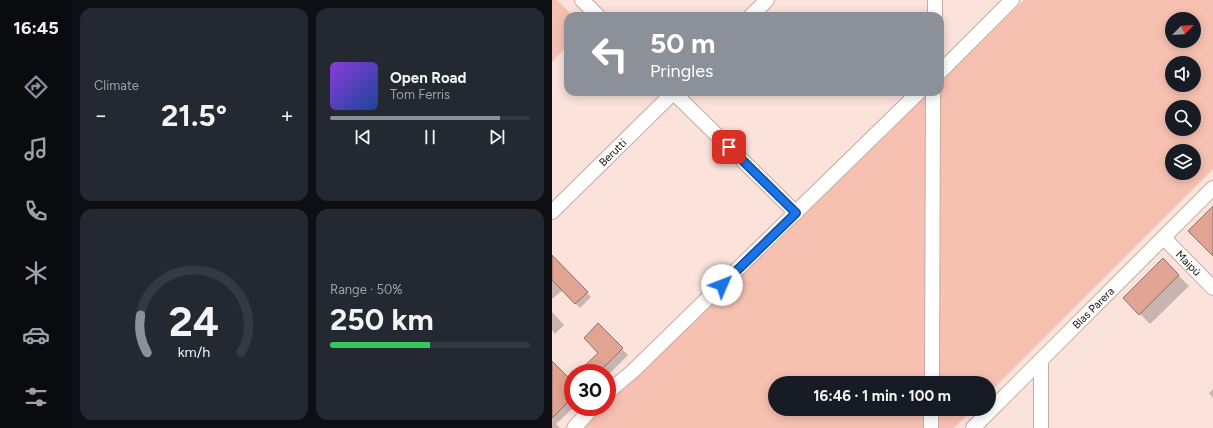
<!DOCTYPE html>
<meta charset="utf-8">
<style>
:root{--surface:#171b24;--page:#242831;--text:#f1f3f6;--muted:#9ea1a6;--line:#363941;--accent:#8c9099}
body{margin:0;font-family:Figtree,sans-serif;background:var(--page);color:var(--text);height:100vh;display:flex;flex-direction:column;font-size:15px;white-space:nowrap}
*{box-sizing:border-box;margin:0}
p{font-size:13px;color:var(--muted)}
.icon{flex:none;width:22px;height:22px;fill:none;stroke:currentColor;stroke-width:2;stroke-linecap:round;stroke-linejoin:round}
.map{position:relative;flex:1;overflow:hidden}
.side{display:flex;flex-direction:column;gap:8px;padding:8px;background:#0d0f14;width:480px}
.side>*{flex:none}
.banner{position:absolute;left:12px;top:12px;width:380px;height:84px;border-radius:12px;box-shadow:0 2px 10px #0003;background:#8c9099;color:#fff;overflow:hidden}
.needle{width:26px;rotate:65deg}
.controls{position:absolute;left:613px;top:12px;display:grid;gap:8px}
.controls a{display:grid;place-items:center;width:36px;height:36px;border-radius:50%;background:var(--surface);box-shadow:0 2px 10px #0003;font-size:20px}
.speed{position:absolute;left:12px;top:364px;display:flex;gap:8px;font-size:20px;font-weight:700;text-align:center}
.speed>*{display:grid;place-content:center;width:52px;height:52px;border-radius:50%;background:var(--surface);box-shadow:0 2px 10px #0003;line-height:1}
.speed .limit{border:6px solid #d22;background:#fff;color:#111}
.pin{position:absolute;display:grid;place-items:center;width:34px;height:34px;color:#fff;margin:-17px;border-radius:8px;box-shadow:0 2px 6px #0006}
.me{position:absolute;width:44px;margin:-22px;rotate:46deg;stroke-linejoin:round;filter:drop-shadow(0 0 3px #0008)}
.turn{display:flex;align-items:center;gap:14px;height:84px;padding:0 20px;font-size:18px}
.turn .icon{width:52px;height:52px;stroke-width:2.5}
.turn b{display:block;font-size:28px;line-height:34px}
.big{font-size:30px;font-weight:700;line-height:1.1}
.side .tile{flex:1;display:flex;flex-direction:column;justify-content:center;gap:6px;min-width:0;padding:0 14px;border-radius:12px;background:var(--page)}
.side .dial{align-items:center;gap:0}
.dial svg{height:104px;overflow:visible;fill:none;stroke:var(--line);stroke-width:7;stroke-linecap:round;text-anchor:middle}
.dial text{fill:var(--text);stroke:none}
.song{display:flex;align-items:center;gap:12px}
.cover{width:48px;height:48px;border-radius:6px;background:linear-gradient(135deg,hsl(270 70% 55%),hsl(220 70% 35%))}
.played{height:4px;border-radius:2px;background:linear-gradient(90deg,var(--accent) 85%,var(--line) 85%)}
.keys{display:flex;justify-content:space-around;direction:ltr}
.heat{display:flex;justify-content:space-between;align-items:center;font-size:22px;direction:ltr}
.charge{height:6px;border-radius:3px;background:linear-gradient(90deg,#34c759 50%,var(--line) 0)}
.side .tiles{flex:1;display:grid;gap:8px;grid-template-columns:repeat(2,1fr)}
.trip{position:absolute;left:216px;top:376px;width:228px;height:40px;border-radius:20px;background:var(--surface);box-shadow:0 2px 10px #0003;font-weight:700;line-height:40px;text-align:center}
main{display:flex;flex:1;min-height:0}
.menu{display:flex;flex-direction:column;width:72px;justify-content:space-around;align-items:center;background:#090b0e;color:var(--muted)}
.menu .icon{width:28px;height:28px}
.menu .active{color:var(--accent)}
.menu b{font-size:18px;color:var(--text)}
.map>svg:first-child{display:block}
.green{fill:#f7c1b2;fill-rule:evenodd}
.shadow{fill:#0003}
.building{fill:#e1a392;stroke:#8d726b}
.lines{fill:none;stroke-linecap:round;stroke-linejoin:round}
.minor-casing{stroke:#c7aaa2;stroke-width:16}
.minor{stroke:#fff;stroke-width:14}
.route-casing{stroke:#114b97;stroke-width:10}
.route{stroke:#1a73e8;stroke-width:7}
.labels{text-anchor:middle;stroke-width:4;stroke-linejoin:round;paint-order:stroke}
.street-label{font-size:11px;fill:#1a100e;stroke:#fff}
</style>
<main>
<nav class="menu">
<b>16:45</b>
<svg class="icon active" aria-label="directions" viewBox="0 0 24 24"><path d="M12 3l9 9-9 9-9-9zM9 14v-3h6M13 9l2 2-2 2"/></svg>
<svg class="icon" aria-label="music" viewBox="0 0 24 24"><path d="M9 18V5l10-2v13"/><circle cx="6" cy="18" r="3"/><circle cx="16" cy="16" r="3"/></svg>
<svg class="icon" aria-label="phone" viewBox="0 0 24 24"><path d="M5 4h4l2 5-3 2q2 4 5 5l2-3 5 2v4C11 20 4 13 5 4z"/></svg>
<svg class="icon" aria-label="climate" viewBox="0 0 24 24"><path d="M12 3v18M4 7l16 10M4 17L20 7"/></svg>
<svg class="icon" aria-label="car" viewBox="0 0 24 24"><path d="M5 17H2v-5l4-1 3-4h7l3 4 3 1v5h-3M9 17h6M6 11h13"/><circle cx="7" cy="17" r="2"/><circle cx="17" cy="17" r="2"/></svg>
<svg class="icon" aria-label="filters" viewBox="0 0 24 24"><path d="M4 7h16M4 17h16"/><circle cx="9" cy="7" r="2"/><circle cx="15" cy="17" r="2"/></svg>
</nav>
<section class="side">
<div class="tiles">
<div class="tile"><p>Climate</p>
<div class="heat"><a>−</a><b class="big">21.5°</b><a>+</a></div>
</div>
<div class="tile">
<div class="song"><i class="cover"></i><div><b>Open Road</b><p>Tom Ferris</p></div></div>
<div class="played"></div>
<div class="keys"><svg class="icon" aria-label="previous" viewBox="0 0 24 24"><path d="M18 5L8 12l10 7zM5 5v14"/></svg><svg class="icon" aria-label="pause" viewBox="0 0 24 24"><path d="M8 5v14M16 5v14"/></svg><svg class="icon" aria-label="next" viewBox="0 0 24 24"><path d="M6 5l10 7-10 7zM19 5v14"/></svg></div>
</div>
<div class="tile dial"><svg viewBox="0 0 100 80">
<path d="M14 69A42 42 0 1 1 86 69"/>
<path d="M14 69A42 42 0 0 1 9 40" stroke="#8c9099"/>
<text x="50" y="56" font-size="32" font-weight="700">24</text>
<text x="50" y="72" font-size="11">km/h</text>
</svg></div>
<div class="tile"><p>Range · 50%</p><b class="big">250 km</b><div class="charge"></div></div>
</div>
</section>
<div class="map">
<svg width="661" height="428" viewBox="0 0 661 428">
<rect width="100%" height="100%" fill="#fbe3dc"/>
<g class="green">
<path d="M 0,0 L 5,0 L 21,16 L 16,16 L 16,45 L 0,62 Z"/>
<path d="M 472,0 L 661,0 L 661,169 L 437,393 L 437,383 L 386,383 L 387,92 L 388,82 ZM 620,19 L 642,19 L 642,41 L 620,41 ZM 620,63 L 642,63 L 642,85 L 620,85 ZM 620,107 L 642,107 L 642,129 L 620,129 ZM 620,151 L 642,151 L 642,173 L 620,173 Z"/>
<path d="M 368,92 L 381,92 L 380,383 L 223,383 L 223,409 L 379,409 L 379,428 L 28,428 L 50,407 L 55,407 L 55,402 Z"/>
<path d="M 386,409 L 421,409 L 402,428 L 386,428 Z"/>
</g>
<g class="shadow">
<path d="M 0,256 L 39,297 L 28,308 L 11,290 L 0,299 Z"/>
<path d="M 611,260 L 637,286 L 598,324 L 572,298 Z"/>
<path d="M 0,312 L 12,325 L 3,334 L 0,330 Z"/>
<path d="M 46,324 L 76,355 L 55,376 L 55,373 L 27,373 L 47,353 Z"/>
<path d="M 0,368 L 18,381 L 21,378 L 21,407 L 29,407 L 25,411 L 22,407 L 4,424 L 8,428 L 0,428 Z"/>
<path d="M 661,389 L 661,398 L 657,393 Z"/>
</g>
<g class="building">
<path d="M 661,206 L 661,256 L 636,231 Z"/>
<path d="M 0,255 L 36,292 L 23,304 L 0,280 Z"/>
<path d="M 611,258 L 627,275 L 587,315 L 571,298 Z"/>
<path d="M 46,323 L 71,348 L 46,373 L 25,373 L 46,353 L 32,338 Z"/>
<path d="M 0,361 L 21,382 L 21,408 L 16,402 L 0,418 Z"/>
</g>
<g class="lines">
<defs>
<g id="minor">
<path d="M 30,0 L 46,16"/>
<path d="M 199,16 L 215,0"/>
<path d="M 383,16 L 383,0"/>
<path d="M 388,72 L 460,0"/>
<path d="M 121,92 L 244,213"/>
<path id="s1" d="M 0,212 L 122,92"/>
<path id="s2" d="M 612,238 L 661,288"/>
<path d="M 489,360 L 489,428"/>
<path d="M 380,383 L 381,92"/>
<path d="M 55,393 L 81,371 L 367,92"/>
<path d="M 22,428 L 41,407"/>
<path d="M 379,428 L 379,409"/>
<path id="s3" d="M 421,428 L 661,188"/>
</g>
</defs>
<use href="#minor" class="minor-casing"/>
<use href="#minor" class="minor"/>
</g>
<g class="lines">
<defs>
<path id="route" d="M 170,285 L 244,213 L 177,147"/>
</defs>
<use href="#route" class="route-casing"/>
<use href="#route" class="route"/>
</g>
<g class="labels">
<g class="street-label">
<text dy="4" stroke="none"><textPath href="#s1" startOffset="85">Berutti</textPath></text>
<text dy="4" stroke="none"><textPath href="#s2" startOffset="35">Maipú</textPath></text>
<text dy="4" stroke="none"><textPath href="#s3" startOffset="170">Blas Parera</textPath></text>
</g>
</g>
</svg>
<div class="controls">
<a><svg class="needle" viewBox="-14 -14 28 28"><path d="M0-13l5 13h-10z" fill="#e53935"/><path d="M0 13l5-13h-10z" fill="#9ea1a6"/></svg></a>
<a><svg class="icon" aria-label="sound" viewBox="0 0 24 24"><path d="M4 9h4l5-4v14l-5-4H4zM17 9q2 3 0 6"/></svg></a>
<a><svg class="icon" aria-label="search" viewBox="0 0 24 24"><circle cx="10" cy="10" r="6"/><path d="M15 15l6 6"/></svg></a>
<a><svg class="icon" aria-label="layers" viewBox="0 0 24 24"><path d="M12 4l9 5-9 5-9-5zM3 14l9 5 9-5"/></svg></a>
</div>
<div class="speed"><div class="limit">30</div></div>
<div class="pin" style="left:177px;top:147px;background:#d93025"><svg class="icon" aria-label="arrive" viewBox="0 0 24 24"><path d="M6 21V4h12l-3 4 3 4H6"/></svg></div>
<svg class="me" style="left:170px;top:285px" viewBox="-20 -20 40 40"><circle r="19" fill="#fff"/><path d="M0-13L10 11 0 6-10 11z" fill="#1a73e8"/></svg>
<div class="trip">16:46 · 1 min · 100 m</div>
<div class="banner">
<div class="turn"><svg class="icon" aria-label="left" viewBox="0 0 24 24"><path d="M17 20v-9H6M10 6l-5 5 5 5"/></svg><div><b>50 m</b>Pringles</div></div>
</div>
</div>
</main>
